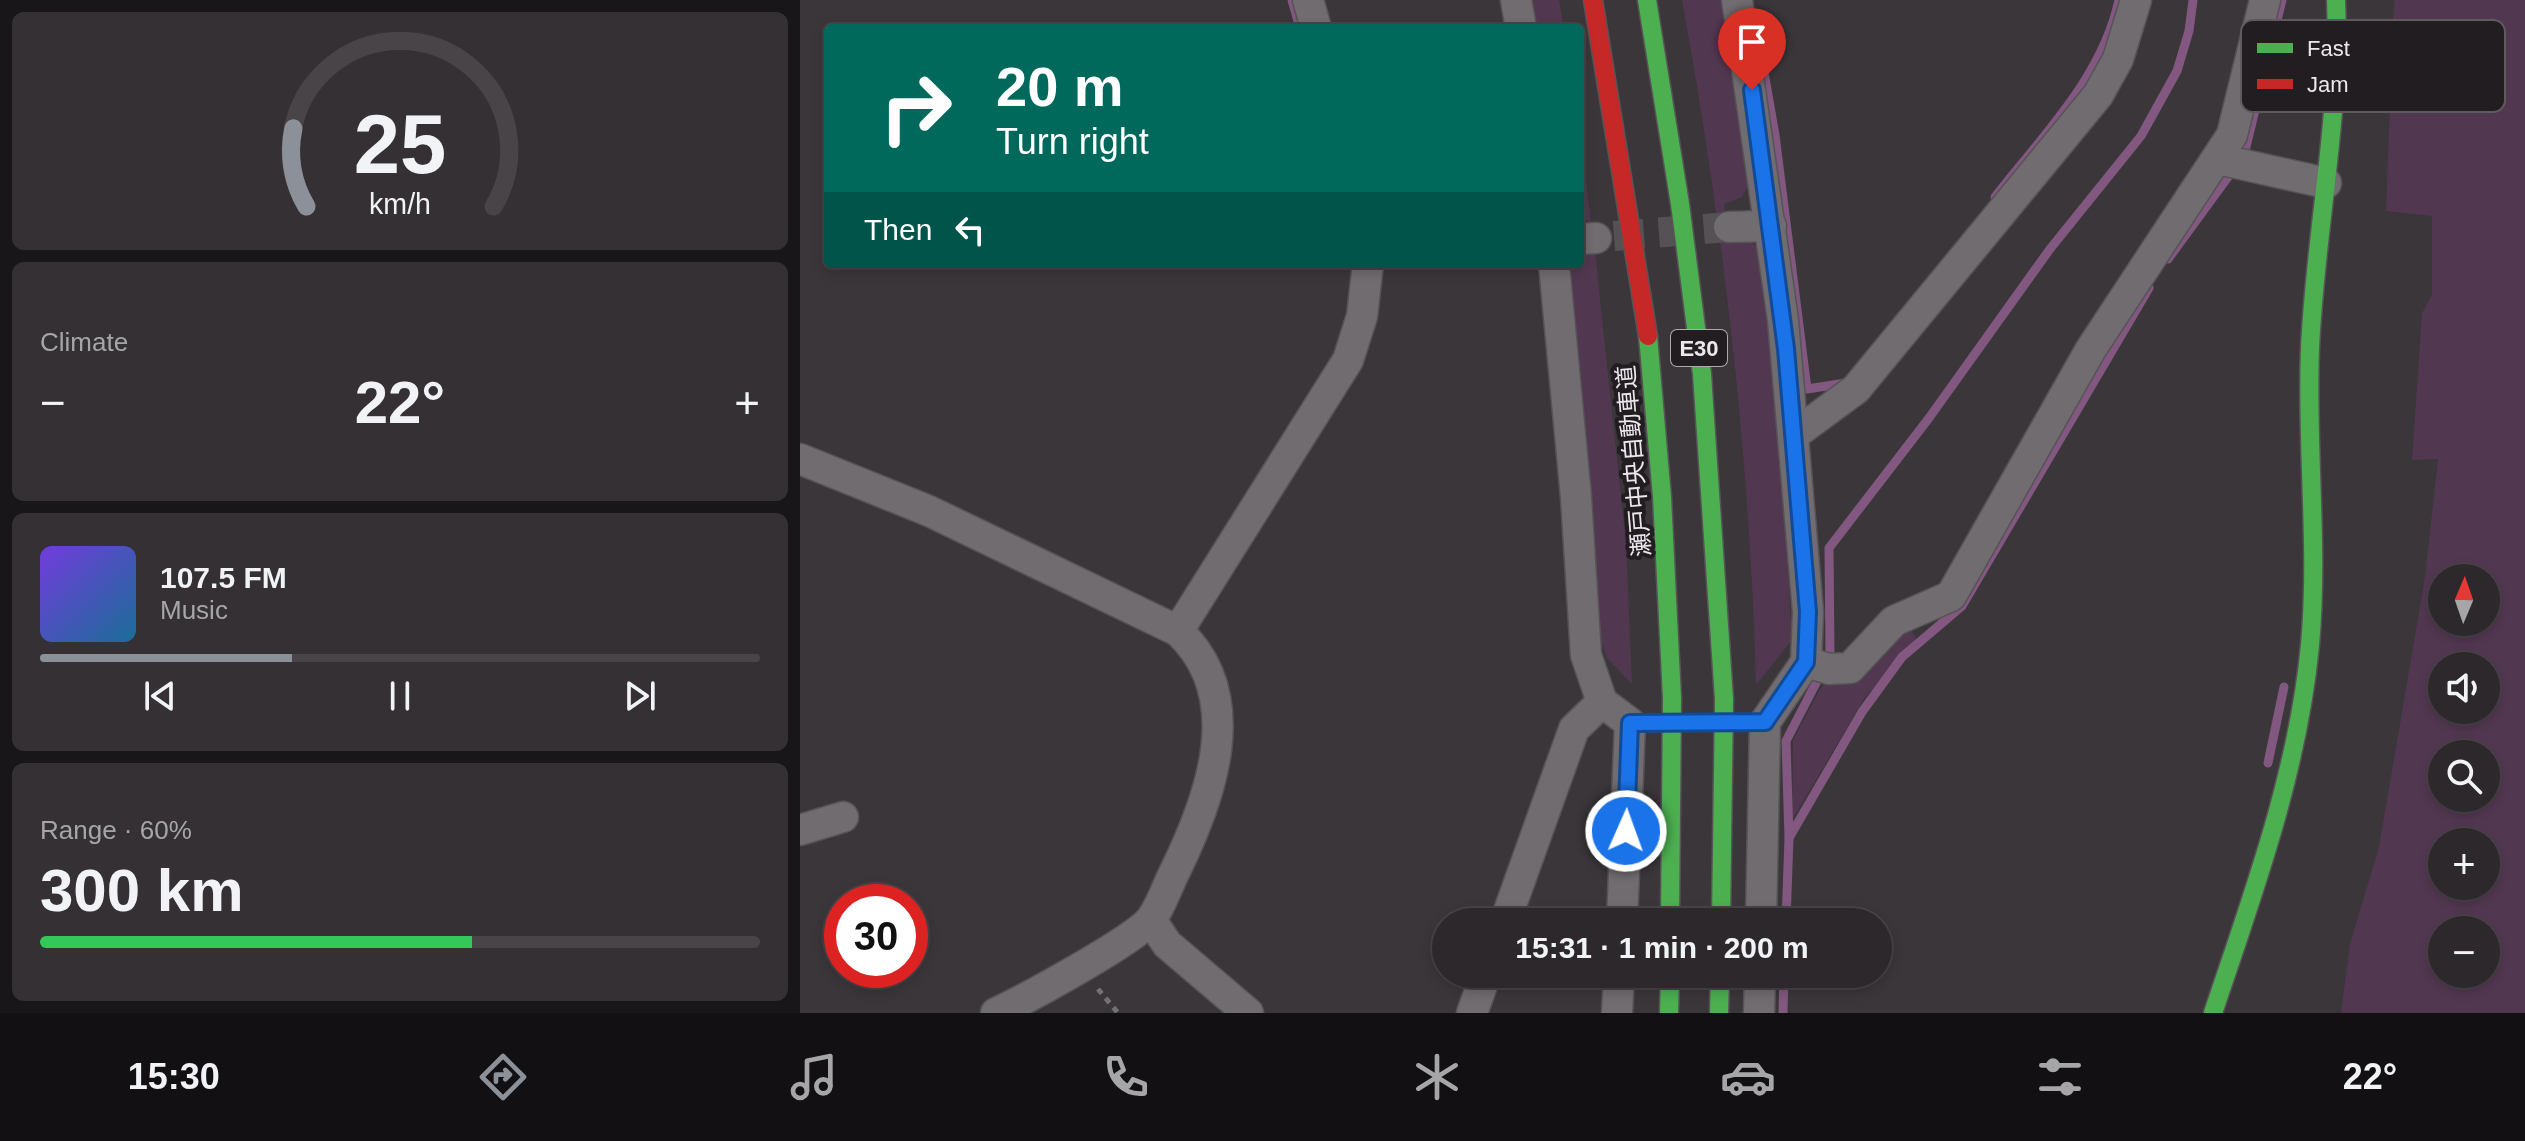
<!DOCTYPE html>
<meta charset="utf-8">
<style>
:root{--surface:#2c282c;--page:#343034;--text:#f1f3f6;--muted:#a6a6a9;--line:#484448;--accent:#8c9099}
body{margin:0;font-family:Helvetica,"Noto Sans JP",sans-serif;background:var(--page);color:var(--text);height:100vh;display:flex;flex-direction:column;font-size:30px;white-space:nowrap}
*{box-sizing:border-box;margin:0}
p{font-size:26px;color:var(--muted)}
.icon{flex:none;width:44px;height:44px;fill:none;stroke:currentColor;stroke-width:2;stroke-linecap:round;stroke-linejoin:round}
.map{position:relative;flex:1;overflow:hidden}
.sheet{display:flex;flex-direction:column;gap:12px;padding:12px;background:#181618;width:800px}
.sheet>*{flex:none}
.top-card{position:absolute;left:24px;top:24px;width:760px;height:244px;border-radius:8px;box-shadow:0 4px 12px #0003,0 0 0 2px var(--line);background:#00695c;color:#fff;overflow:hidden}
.needle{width:52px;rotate:2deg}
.buttons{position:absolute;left:1628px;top:564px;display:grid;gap:16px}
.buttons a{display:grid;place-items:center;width:72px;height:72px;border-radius:50%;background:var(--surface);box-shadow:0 4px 12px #0003,0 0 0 2px var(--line);font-size:40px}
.speed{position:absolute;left:24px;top:884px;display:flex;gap:16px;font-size:40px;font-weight:700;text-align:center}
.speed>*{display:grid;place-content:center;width:104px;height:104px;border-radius:50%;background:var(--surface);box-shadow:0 4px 12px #0003,0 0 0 2px var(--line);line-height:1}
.speed .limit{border:12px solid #d22;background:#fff;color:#111}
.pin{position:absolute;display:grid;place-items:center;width:68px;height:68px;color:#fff;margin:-82px -34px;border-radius:50% 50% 50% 0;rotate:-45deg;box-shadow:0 0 8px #0007}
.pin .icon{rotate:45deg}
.me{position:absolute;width:88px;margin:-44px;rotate:2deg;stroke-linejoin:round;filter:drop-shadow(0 0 6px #0008)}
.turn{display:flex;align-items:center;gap:28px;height:168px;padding:0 40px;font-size:36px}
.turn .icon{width:104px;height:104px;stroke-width:2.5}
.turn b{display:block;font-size:56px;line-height:68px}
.then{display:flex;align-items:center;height:76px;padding:0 40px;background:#0003;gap:16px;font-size:30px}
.big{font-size:60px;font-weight:700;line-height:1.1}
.sheet .tile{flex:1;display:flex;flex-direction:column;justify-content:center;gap:12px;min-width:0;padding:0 28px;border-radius:12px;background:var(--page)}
.sheet .dial{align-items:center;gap:0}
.dial svg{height:208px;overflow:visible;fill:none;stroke:var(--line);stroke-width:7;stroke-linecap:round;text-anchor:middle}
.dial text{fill:var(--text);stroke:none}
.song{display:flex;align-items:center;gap:24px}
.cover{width:96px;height:96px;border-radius:12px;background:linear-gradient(135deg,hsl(260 70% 55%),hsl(200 70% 35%))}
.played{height:8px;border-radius:4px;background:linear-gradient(90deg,var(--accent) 35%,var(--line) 35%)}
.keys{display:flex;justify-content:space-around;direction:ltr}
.heat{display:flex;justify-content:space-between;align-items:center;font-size:44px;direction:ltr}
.charge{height:12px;border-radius:6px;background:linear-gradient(90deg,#34c759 60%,var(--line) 0)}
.trip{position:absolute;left:632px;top:908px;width:460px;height:80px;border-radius:40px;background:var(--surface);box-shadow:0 4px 12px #0003,0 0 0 2px var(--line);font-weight:700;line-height:80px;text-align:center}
.menu{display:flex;height:128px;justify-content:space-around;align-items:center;background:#121012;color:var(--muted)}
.menu .icon{width:56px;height:56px}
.menu .selected{color:var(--accent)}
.menu b{font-size:36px;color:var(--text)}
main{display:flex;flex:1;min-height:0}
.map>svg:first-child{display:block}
.green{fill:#523751;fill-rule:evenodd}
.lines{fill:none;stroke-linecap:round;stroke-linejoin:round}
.stream{stroke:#825780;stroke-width:9}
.street-tunnel{stroke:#555155;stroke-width:30;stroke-dasharray:30 15;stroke-linecap:butt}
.street-casing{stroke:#565356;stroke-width:33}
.fast-casing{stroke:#565356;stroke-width:21}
.jam-casing{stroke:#565356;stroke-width:21}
.path{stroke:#747174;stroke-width:5;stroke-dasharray:6 6;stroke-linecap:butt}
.street{stroke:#706c6f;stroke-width:30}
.fast{stroke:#4caf50;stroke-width:18}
.jam{stroke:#c62828;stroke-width:18}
.fast-bridge-casing{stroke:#565356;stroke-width:21;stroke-linecap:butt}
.fast-bridge{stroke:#4caf50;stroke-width:18}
.route-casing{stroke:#114b97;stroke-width:20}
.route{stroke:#1a73e8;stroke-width:14}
.labels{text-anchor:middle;stroke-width:8;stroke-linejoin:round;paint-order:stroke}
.shield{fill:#211d21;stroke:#afaaaf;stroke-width:2}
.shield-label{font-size:22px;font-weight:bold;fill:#ece7ec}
.street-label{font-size:24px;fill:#ece7ec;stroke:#211d21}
.key{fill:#211d21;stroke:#5e5a5e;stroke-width:2}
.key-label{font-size:22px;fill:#ece7ec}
</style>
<main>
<section class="sheet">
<div class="tile dial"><svg viewBox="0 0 100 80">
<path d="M14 69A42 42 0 1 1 86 69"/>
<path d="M14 69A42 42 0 0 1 9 39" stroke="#8c9099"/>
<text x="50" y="56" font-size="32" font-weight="700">25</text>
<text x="50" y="72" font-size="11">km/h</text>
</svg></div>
<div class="tile"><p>Climate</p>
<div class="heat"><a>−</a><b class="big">22°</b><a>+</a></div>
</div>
<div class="tile">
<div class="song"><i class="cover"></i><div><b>107.5 FM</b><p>Music</p></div></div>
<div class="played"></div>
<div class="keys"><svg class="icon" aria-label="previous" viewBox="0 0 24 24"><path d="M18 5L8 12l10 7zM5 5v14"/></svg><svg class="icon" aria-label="pause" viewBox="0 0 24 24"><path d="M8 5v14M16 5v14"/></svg><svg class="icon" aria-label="next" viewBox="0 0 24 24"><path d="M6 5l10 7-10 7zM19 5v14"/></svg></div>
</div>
<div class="tile"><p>Range · 60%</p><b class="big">300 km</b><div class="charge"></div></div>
</section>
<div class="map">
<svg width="1725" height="1013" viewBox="0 0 1725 1013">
<rect width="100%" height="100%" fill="#3a363a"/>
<g class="green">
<path d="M 726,0 L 759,0 L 764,28 L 731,28 Z"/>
<path d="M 882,0 L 926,0 L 952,179 L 942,197 L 924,204 L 928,237 C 946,237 956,242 964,258 L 979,418 L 992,640 L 956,685 C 950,456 923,225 882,0 Z"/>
<path d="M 1594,0 L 1725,0 L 1725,1013 L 1541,1013 L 1550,944 L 1579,847 L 1625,577 L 1638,459 L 1612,460 L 1622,313 L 1632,295 L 1632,216 L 1586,211 ZM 1686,578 L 1686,622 L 1642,622 L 1642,578 ZM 1686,666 L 1686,710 L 1642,710 L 1642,666 ZM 1686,754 L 1686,798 L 1642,798 L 1642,754 ZM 1686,842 L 1686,886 L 1642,886 L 1642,842 ZM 1642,930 L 1686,930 L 1686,974 L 1642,974 Z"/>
<path d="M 780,125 L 791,223 L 780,216 Z"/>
<path d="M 795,252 L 826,544 L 832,684 L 807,658 L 797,630 L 770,273 L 783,255 Z"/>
<path d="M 1108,626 L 1116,638 L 1064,699 L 992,820 L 993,740 L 1022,686 Z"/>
</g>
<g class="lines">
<g class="stream">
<path d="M 492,0 L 500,28"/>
<path d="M 954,15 L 975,135 L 1007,389 L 1046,383"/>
<path d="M 1195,197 C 1243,135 1302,78 1319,0"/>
<path d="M 1368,259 L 1444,155 L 1482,0"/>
<path d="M 1468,763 L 1484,687"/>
<path d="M 989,838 L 1062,712 L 1102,657 L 1162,606 L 1349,288"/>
<path d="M 986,922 L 989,838 L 986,741 L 1030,656 L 1029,548 L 1129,418 L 1250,249 L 1341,136 L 1377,71 L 1389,31 L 1393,0"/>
<path d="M 983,1013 L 984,974"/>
</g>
<path class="street-tunnel" d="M 814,236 L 929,227"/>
<defs>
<g id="street">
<path d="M 508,0 L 516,28"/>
<path d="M 716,0 L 721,28"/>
<path d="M 937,0 L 983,320 L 1008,612 L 1006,662 L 965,722 L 961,922"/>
<path d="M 1418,159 L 1526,183"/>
<path d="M 929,227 L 971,226"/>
<path d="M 780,239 L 796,238"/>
<path d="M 754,264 L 776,497 L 786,655 L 802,702 L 830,723 L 822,922"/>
<path d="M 995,434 L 1056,389 L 1298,95 L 1318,59 L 1336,0"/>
<path d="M 0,459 L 129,511 L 378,631 C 448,696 411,797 376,869 C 368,884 362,904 352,918 C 337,939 224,1000 196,1013"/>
<path d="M 378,631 L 548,360 L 562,316 L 568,264"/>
<path d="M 1006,662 L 1029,669 L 1050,668 L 1094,621 L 1151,596 L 1291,349 L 1432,135 L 1465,0"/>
<path d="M 0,830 L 43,817"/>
<path d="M 351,920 L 367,944 L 448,1013"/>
<path d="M 705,922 L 774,729 L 802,702"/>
<path d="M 672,1013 L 686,974"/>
<path d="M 817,1013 L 819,974"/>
<path d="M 959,1013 L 960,974"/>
</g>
<g id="fast">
<path d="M 847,0 L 880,204 L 902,374 L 924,699"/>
<path d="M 848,336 L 862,497 L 872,698"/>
<path d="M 869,1013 L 870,974"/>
<path d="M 919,1013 L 920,974"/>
<path d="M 1413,1013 C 1453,894 1498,772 1510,645 C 1519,547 1506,448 1510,349 C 1515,232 1541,118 1536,0"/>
</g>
<path id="jam" d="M 793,0 L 848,336"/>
</defs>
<use href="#street" class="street-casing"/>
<use href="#fast" class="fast-casing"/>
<use href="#jam" class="jam-casing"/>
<path class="path" d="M 298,989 L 318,1013"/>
<use href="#street" class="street"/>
<use href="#fast" class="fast"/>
<use href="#jam" class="jam"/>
<defs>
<g id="fast-bridge">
<path d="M 870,922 L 872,698"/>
<path d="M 921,922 L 924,699"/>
</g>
</defs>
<use href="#fast-bridge" class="fast-bridge-casing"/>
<use href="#fast-bridge" class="fast-bridge"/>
</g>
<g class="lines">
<defs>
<path id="route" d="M 826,831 L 830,723 L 965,722 L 1006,662 L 1008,612 L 986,349 L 952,90"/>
</defs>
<use href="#route" class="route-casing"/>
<use href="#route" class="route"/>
</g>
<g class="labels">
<rect class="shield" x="871" y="330" width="56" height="36" rx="6"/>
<g class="shield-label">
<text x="899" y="356">E30</text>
</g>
<g class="street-label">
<text transform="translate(834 461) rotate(-95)" y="8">瀬戸中央自動車道</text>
</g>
</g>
<rect x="1441" y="20" width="264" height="92" rx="12" class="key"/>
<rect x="1457" y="43" width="36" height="10" fill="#4caf50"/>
<rect x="1457" y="79" width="36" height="10" fill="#c62828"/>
<g class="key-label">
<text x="1507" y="56">Fast</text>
<text x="1507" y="92">Jam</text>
</g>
</svg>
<div class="buttons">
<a><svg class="needle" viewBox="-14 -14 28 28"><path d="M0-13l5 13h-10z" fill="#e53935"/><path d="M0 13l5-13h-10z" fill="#a6a6a9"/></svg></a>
<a><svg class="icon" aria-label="sound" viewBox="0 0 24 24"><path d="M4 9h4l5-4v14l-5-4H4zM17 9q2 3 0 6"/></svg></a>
<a><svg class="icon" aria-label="search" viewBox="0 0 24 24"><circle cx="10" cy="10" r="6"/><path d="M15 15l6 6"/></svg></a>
<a>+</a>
<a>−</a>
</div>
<div class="speed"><div class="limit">30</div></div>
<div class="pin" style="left:952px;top:90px;background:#d93025"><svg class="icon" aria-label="arrive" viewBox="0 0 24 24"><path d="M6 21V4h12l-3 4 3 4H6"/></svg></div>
<svg class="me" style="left:826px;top:831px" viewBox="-20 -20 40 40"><circle r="17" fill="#1a73e8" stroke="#fff" stroke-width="3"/><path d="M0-11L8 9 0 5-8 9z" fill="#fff"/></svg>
<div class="trip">15:31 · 1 min · 200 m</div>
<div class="top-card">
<div class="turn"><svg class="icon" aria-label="right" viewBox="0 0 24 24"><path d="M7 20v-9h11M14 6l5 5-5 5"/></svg><div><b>20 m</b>Turn right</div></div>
<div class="then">Then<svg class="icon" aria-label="left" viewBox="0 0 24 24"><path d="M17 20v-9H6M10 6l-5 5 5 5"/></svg></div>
</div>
</div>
</main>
<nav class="menu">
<b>15:30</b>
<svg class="icon selected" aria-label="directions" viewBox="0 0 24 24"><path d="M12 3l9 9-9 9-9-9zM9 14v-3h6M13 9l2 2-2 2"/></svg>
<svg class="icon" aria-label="music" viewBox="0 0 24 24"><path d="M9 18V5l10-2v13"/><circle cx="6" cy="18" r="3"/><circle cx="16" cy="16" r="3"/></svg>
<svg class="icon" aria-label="phone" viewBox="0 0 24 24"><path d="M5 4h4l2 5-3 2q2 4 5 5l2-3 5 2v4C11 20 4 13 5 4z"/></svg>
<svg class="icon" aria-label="climate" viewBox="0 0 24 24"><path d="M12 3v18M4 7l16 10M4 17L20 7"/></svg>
<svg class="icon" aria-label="car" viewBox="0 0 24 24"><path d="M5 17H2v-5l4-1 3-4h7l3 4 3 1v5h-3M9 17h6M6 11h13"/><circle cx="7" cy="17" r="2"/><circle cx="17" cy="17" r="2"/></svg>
<svg class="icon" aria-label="filters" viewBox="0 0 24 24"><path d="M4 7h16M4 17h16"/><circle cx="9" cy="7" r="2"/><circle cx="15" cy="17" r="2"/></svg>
<b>22°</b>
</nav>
